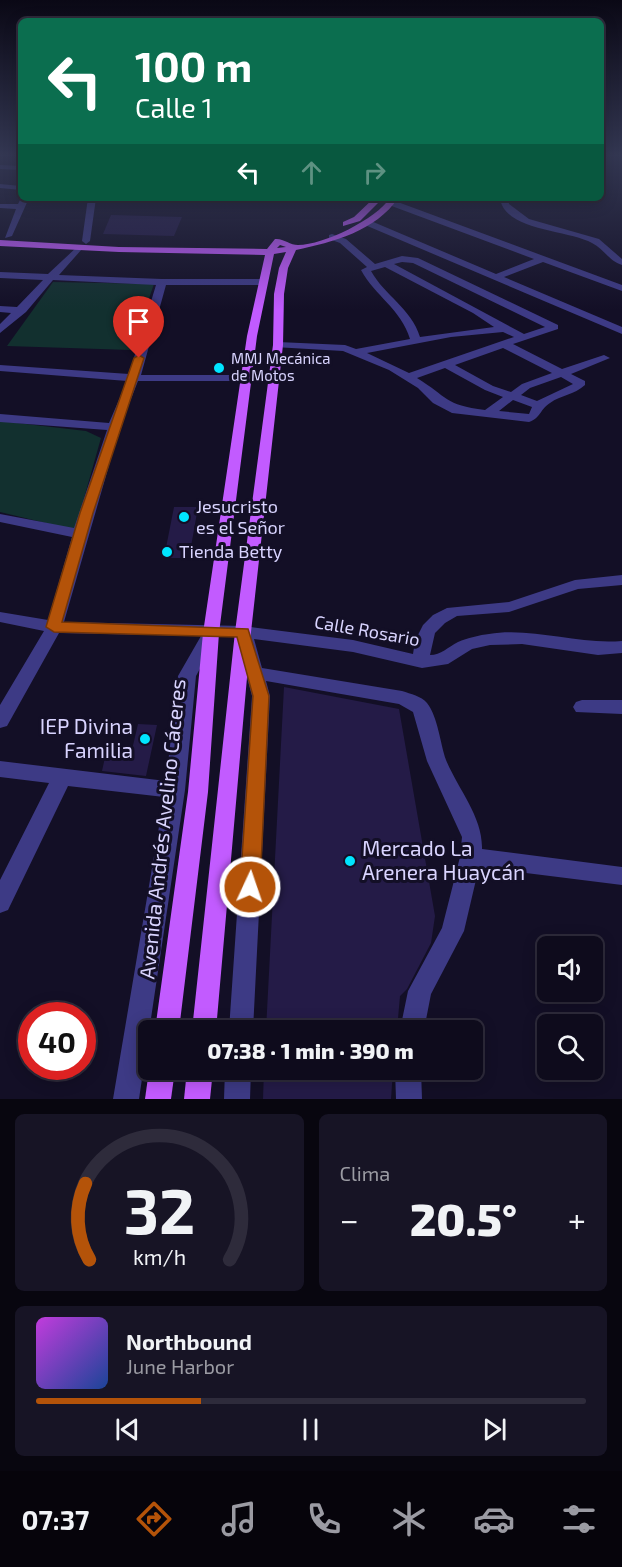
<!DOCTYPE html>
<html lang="es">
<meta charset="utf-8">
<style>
:root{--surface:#0e0b1c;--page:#171425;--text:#f1f3f6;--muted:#9b9ba3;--line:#2e2b3b;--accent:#b45309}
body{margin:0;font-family:"Exo 2",sans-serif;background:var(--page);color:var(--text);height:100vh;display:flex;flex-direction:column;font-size:22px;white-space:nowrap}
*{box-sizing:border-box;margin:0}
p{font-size:20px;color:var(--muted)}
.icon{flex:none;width:33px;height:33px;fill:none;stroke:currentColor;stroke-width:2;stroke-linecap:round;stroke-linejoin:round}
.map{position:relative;height:1099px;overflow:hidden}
.drawer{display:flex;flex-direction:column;gap:15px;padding:15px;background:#08060f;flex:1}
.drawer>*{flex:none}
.hud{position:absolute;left:18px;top:18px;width:586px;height:183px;border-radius:9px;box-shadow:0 3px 15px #0003,0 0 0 2px var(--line);background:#0b6e4f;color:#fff;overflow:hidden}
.tools{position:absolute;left:537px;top:936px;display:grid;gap:12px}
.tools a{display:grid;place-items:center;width:66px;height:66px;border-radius:9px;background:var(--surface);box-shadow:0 3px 15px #0003,0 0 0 2px var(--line);font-size:30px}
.speed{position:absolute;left:18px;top:1002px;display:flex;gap:12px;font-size:30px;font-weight:700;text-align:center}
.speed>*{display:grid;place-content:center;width:78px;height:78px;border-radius:50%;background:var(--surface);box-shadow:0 3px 15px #0003,0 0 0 2px var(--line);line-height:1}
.speed .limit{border:9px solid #d22;background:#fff;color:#111}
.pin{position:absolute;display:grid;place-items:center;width:51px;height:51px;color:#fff;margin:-62px -26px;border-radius:50% 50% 50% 0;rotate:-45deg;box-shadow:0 0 6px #0007}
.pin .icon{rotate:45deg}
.me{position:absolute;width:66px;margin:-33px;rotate:3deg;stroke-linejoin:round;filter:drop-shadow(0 0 4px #0008)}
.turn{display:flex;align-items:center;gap:21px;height:126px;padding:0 18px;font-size:27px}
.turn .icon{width:78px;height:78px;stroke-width:2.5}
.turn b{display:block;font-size:42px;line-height:51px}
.lanes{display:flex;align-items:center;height:57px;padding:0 18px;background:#0003;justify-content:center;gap:30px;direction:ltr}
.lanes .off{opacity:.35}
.big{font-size:45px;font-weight:800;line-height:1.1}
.drawer .tile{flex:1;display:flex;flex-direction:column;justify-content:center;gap:9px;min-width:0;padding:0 21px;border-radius:9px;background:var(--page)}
.drawer .dial{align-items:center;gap:0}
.dial svg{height:156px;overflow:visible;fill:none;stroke:var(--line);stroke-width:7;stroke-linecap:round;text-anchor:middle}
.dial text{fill:var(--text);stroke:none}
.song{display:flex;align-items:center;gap:18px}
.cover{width:72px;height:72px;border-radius:9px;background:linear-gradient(135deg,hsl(290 70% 55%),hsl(220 70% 35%))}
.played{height:6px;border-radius:3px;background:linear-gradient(90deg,var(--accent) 30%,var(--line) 30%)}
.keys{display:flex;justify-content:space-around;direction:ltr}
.heat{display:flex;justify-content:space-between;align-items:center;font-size:33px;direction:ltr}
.drawer .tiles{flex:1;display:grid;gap:15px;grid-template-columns:1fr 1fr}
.tile:last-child{grid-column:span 2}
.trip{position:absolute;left:138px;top:1020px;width:345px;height:60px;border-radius:9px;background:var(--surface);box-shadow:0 3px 15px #0003,0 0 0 2px var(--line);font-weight:800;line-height:60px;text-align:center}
.menu{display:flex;height:96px;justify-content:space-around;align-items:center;background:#06040b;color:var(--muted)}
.menu .icon{width:42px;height:42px}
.menu .on{color:var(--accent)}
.menu b{font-size:27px;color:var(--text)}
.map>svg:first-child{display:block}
.green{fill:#12302f}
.building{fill:#241b47}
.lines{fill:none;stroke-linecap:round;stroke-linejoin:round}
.minor{fill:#3d3a85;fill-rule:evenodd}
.major{fill:#c25bff;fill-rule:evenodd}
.route{fill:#b45309;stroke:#753606;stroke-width:1.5}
.poi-dot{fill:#00e5ff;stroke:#130f26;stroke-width:2}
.labels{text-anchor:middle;stroke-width:6;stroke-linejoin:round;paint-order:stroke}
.far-poi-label{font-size:15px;fill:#d9d4ff;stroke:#130f26;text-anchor:start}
.poi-label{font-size:18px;fill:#d9d4ff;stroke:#130f26;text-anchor:start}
.street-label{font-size:18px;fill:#d9d4ff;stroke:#130f26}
.near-poi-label{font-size:21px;fill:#d9d4ff;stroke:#130f26;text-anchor:end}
.near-street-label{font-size:21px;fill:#d9d4ff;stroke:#130f26}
</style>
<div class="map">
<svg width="622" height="1099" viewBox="0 0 622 1099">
<rect width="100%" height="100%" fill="#130f26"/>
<g class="green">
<path d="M 53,282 L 154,284 L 131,350 L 7,346 Z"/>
<path d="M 0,421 L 86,431 L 101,438 L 75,530 L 0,512 Z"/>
</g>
<g class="building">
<path d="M 111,215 L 182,217 L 174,236 L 103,234 Z"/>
<path d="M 174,507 L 198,507 L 189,558 L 164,558 Z"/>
<path d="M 284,687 L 399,709 L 435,916 L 431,943 L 407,989 L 400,996 L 397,1030 L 266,1030 Z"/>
<path d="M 138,724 L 157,725 L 146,776 L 102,771 L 106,753 L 131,754 Z"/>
<path d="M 264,1070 L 393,1070 L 391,1099 L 263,1099 Z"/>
</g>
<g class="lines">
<g class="minor">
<path d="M 0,165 L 21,166 L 21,170 L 0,169 Z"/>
<path d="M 0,184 L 21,186 L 21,190 L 0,188 Z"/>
<path d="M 21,198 L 29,198 L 12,236 L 5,238 L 16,209 L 0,208 L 0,204 L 18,204 Z"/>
<path d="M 88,198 L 96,198 L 90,241 L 86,244 L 82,241 Z"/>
<path d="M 500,198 L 508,198 L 509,204 L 529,219 L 599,239 L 622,259 L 622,265 C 609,261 604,249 592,243 C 569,230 504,231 500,198 Z"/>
<path d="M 389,201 L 395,201 L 622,285 L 622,291 L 543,262 L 504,277 L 622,327 L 622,334 L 365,225 L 365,221 L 371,221 L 496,274 L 534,259 L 389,205 Z"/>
<path d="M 332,234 L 346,239 L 375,264 L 402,256 L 418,258 L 558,325 L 558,329 L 513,344 L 562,369 L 604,355 L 610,358 L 571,374 L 585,381 L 585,385 C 574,395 561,395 550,403 C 540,409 541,418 529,422 L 452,413 L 433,403 L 418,388 L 389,370 L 343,351 L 274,347 L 273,345 L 278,342 L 345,345 L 356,349 L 410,339 C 401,309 375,296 361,270 L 367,267 L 340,243 L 329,239 L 329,235 ZM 402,262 L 413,263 L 545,327 L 524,334 L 394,264 ZM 385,267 L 473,313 L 494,327 L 420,337 C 411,308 385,296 371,271 ZM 503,332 L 514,337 L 409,373 L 367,353 L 451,337 ZM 503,348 L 552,373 L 522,384 L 511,392 L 493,386 L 455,365 ZM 445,368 L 485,390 L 503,397 L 485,410 C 444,405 448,397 417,378 ZM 561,377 L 573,384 L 537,401 L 521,395 L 530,388 ZM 513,400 L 532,407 L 529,414 L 499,411 Z"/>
<path d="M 78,246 L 82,249 L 59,275 L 162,279 L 261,279 L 266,282 L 261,285 L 166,285 L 141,375 L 246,375 L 252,378 L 246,381 L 138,381 L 120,427 L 64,622 L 243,626 L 353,640 L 413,654 L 415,641 L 423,625 L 433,615 L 447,608 L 509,602 L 575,580 L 622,575 L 622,585 L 578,589 L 509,612 L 457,616 L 445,623 L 435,633 L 430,655 C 441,655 448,647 458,642 C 467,638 480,635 489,634 C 533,627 578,645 622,641 L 622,653 L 598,655 L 522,644 L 490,645 L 472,649 L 448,664 L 422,668 L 353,652 L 254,639 L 262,668 L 402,691 C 411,694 421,696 427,703 C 438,717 440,743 446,760 C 458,789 483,817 482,849 L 622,867 L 622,885 L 479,867 L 464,931 L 431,994 L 424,1030 L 400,1030 L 408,991 L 442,928 L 460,857 L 462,837 L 427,761 L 413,712 L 399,704 L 266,681 L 270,696 L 253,1030 L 229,1030 L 252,696 L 236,637 L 217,637 L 196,676 L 185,790 L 139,1099 L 113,1099 L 164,797 L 68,786 L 8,910 L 0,913 L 0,880 L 49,783 L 0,777 L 0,761 L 166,781 L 178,676 L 201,636 L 59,633 L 7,726 L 0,728 L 0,705 L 44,631 L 0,622 L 0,612 L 48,620 L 72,537 L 0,522 L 0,514 L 74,528 L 107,430 L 0,422 L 0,414 L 109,423 L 127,381 L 0,371 L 0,365 L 129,374 L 156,285 L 53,280 L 26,312 L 0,333 L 0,324 L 11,313 L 0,312 L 0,306 L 17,307 L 43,280 L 0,278 L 0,272 L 48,274 Z"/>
<path d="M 582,700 L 622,700 L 622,714 L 576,712 L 573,707 L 576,702 Z"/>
<path d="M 225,1070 L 251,1070 L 250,1099 L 224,1099 Z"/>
<path d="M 395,1070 L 421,1070 L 422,1099 L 396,1099 Z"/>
</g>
<g class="major">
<path d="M 374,198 L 383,198 L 360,221 L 343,226 L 343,222 L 354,217 Z"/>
<path d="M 390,198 L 398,198 C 376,231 333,242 296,250 L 288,268 L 284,294 L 283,345 L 251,632 L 216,1030 L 192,1030 L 235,632 L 273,345 L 274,294 L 279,268 L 286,252 L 274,254 L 257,336 L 219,633 L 208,792 L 179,1030 L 155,1030 L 188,792 L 203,633 L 247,336 L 265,255 L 119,252 L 0,246 L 0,240 L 119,247 L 267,249 L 275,239 C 283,238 290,245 298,245 C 324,245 376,219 390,198 ZM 280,245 L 286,247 L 277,248 Z"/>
<path d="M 149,1070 L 175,1070 L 171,1099 L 145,1099 Z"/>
<path d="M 187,1070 L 213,1070 L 210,1099 L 184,1099 Z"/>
</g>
</g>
<linearGradient id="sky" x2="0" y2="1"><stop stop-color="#0a0815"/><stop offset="0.5" stop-color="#333752"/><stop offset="1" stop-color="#333752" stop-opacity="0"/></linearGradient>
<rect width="622" height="310" fill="url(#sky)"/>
<path class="route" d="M 139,355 L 144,358 L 93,513 L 62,622 L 248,629 L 269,696 L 260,887 L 257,893 L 250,896 L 243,893 L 240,887 L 253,696 L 237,637 L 54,632 L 46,627 L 80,513 L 134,358 Z"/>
<g class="poi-dot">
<circle cx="219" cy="368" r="6"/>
<circle cx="184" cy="517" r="6"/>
<circle cx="167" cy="552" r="6"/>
<circle cx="145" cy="739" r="6"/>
<circle cx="350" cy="861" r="6"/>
</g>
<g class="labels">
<g class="far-poi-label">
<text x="231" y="364">MMJ Mecánica<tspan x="231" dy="17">de Motos</tspan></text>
</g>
<g class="poi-label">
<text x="196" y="513">Jesucristo<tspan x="196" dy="21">es el Señor</tspan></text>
<text x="179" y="558">Tienda Betty</text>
</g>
<g class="street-label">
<text transform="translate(367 631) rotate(10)" y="6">Calle Rosario</text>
</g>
<g class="near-poi-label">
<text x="133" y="734">IEP Divina<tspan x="133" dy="24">Familia</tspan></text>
<text x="362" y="856" text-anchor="start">Mercado La<tspan x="362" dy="24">Arenera Huaycán</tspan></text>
</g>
<g class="near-street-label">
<text transform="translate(163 829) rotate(-84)" y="7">Avenida Andrés Avelino Cáceres</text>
</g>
</g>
</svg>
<div class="tools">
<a><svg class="icon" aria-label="sound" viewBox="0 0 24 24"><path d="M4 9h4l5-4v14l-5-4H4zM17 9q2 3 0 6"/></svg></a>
<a><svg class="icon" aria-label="search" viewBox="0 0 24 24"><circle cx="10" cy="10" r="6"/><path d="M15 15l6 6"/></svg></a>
</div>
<div class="speed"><div class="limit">40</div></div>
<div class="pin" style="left:139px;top:358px;background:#d93025"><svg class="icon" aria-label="arrive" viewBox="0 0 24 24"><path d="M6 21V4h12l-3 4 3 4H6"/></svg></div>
<svg class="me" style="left:250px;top:887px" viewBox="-20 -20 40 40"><circle r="17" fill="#b45309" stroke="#fff" stroke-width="3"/><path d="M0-11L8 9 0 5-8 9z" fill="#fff"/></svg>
<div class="trip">07:38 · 1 min · 390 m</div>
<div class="hud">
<div class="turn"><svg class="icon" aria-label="left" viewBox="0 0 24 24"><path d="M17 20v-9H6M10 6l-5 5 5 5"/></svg><div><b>100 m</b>Calle 1</div></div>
<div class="lanes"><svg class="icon" aria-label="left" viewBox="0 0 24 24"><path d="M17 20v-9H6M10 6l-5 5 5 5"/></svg><svg class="icon off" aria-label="ahead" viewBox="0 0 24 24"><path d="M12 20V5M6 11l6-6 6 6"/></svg><svg class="icon off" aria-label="right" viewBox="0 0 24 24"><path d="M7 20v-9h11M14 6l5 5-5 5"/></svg></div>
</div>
</div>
<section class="drawer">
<div class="tiles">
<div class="tile dial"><svg viewBox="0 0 100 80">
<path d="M14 69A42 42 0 1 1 86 69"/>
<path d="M14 69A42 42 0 0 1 12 30" stroke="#b45309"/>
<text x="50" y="56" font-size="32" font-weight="700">32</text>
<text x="50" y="72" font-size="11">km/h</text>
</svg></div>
<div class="tile"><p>Clima</p>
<div class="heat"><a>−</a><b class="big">20.5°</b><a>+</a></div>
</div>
<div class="tile">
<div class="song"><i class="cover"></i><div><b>Northbound</b><p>June Harbor</p></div></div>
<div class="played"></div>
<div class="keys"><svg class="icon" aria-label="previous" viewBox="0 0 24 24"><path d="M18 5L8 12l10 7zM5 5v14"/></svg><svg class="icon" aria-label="pause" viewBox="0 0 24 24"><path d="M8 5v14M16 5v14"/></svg><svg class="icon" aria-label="next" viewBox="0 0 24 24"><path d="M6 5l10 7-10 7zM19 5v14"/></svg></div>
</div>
</div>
</section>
<nav class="menu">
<b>07:37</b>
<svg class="icon on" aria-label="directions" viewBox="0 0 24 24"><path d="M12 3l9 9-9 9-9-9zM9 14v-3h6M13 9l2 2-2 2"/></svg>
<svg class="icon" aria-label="music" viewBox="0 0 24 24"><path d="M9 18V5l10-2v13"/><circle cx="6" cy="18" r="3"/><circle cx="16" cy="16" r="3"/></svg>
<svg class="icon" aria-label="phone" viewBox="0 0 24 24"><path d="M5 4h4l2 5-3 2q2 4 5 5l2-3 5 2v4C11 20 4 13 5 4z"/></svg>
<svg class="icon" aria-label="climate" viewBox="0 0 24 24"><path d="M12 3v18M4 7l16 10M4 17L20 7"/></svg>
<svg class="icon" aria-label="car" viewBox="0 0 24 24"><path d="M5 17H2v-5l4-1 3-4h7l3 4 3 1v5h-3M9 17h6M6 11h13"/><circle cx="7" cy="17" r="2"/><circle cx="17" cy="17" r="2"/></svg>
<svg class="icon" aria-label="filters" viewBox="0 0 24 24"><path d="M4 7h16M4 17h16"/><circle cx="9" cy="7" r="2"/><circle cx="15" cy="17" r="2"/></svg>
</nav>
